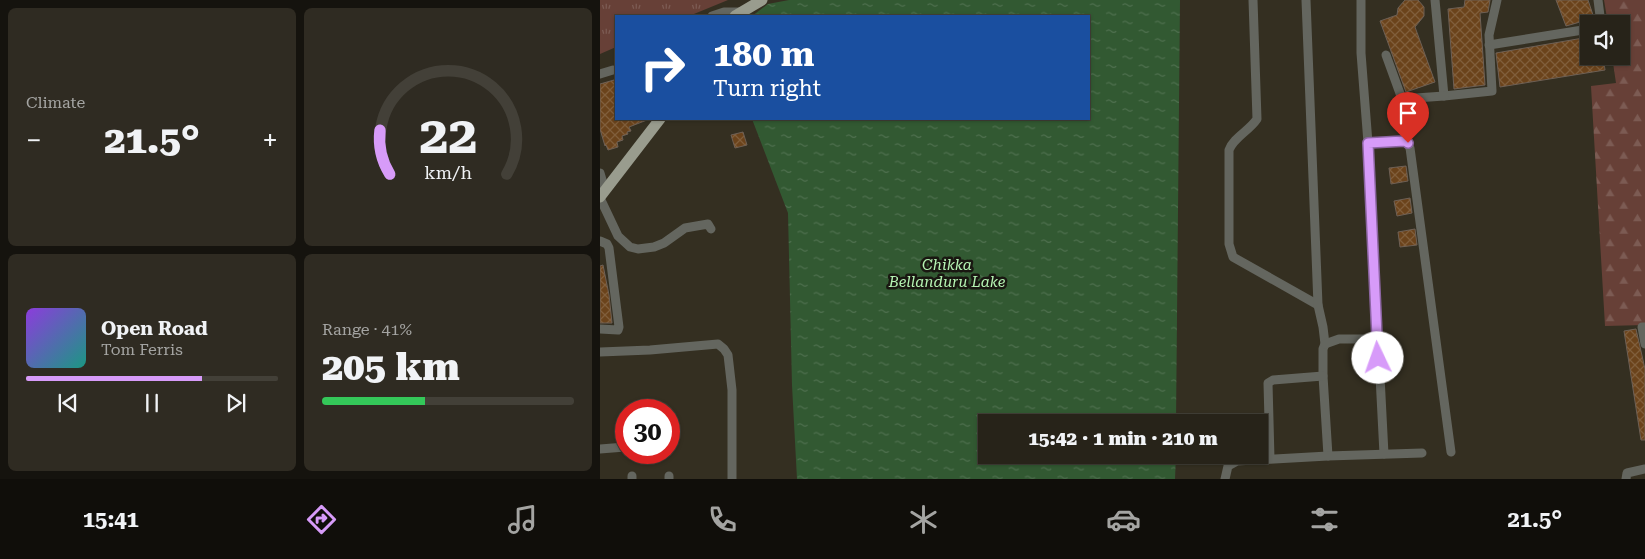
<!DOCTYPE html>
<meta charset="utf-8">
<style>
:root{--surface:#272319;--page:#2f2b22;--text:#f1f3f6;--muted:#a4a4a2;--line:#434038;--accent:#d79bf9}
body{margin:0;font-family:"Roboto Serif",serif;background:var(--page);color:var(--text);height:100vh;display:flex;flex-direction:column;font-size:19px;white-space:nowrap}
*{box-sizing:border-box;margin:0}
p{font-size:16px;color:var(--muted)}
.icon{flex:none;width:28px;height:28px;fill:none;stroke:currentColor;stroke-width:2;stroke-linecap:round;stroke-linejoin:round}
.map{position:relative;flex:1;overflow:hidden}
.panel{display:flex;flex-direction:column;gap:8px;padding:8px;background:#15130e;width:600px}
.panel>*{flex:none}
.banner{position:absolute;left:15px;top:15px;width:475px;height:105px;border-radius:0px;box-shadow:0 1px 4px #0004,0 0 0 1px var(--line);background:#1a4fa0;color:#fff;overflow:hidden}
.tools{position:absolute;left:980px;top:15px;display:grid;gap:10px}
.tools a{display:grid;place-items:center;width:50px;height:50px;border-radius:0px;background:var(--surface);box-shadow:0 1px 4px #0004,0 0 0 1px var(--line);font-size:25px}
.speed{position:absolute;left:15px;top:399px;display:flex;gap:10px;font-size:25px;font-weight:700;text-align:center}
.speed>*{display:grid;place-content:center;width:65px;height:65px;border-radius:50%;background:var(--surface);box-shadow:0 1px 4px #0004,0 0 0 1px var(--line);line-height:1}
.speed .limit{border:8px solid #d22;background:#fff;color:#111}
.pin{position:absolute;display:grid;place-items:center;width:42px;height:42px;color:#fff;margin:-51px -21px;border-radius:50% 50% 50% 0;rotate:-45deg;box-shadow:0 0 5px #0007}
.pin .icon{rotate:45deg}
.me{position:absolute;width:55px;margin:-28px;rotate:357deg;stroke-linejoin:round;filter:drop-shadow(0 0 4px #0008)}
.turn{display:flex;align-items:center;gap:18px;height:105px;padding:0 15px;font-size:22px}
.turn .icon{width:65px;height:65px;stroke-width:2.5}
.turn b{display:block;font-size:35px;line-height:42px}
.big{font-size:38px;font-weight:800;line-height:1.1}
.panel .tile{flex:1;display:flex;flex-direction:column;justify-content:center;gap:8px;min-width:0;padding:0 18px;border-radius:8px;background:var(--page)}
.panel .dial{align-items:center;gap:0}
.dial svg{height:130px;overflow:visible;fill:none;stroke:var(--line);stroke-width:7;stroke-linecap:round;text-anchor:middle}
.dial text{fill:var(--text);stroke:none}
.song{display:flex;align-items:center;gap:15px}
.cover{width:60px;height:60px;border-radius:8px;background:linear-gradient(135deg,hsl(270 70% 55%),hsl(170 70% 35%))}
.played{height:5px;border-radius:2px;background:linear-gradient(90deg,var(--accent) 70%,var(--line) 70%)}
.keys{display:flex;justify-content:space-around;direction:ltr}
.heat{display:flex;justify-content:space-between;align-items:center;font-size:28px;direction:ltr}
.charge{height:8px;border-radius:4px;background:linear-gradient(90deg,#34c759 41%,var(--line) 0)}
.panel .tiles{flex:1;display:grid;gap:8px;grid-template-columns:repeat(2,1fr)}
.trip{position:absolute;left:378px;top:414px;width:290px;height:50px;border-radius:0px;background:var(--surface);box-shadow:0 1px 4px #0004,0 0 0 1px var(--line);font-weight:800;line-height:50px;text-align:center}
.tab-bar{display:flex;height:80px;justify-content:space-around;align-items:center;background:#100e0a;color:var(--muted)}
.tab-bar .icon{width:35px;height:35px}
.tab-bar .on{color:var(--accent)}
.tab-bar b{font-size:22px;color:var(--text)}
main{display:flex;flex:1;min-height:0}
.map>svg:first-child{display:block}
.grass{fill:url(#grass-tufts)}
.forest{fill:url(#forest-firs)}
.water{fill:url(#water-ripples)}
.building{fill:url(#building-cross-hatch);stroke:#6e6055}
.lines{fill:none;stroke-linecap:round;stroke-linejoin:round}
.minor{stroke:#64665f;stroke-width:9}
.major{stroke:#999c8e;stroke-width:11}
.route-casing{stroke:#8c65a2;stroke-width:12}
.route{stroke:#d79bf9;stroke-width:9}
.labels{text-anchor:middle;stroke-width:5;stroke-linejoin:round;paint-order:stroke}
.water-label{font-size:15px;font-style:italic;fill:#b5f4b3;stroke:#191711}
</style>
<main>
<section class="panel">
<div class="tiles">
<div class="tile"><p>Climate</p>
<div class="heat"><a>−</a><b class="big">21.5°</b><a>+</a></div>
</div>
<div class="tile dial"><svg viewBox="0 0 100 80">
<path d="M14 69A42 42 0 1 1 86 69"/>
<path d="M14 69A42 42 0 0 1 8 42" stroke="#d79bf9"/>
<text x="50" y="56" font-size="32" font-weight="700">22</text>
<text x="50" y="72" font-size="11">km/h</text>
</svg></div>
<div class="tile">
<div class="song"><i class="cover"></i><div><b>Open Road</b><p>Tom Ferris</p></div></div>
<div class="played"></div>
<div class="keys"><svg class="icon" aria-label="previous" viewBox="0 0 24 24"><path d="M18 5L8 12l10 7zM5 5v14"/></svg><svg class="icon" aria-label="pause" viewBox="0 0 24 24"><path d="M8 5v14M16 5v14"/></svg><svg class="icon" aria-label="next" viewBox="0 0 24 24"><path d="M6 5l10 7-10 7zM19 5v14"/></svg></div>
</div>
<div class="tile"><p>Range · 41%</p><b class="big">205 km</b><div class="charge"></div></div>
</div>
</section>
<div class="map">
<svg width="1045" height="479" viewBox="0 0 1045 479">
<defs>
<pattern id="grass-tufts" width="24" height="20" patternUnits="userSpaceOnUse" patternTransform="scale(1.25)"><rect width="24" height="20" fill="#674037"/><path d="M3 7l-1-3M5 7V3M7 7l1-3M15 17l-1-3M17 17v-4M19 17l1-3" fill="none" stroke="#7c5b53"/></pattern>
<pattern id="forest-firs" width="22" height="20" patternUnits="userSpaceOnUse" patternTransform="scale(1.25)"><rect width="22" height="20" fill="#674037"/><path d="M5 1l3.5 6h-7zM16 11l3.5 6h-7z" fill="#7c5b53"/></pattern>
<pattern id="water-ripples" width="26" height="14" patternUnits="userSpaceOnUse" patternTransform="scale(1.25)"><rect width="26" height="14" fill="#325932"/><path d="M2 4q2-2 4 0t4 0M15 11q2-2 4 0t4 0" fill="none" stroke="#4f704f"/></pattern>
<pattern id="building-cross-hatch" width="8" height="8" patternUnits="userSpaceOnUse" patternTransform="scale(1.25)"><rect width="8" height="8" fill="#6b431b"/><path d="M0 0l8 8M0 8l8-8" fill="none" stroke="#805e3b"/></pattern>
</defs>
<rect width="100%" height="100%" fill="#342f21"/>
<path class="grass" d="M 0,0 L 128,0 L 89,16 L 16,16 L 16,47 L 0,54 Z"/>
<path class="forest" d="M 1004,0 L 1045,0 L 1045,325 L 1005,326 L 991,86 L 1016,83 L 1012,56 L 1021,56 L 1021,24 L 1008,24 Z"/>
<path class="water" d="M 189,0 L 580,0 L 576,422 L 386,422 L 386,455 L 576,455 L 575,479 L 197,479 L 192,385 L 188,213 L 152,119 L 489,119 L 489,16 L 152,16 L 168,4 Z"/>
<g class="building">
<path d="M 805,0 L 818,0 L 824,7 L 824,16 L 815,27 L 835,82 L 806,92 L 780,21 L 797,15 L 798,8 Z"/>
<path d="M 865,0 L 890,0 L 888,12 L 880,13 L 885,85 L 854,89 L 848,9 L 864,7 Z"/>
<path d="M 956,0 L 988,0 L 994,18 L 966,26 Z"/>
<path d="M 989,37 L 989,56 L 1003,56 L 1005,70 L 900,87 L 896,53 Z"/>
<path d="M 14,80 L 14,81 L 16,81 L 16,119 L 47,120 L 29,127 L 31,131 L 27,132 L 28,134 L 22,136 L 23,140 L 17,142 L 18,147 L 8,150 L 6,145 L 5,146 L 0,129 L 0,84 Z"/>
<path d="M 143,132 L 147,145 L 135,148 L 131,135 Z"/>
<path d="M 806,166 L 808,181 L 791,184 L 789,168 Z"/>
<path d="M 810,198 L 812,213 L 797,216 L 794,201 Z"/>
<path d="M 815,229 L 817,245 L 800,247 L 798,232 Z"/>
<path d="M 3,265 L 9,295 L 12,323 L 0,323 L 0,266 Z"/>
<path d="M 1036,329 L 1045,369 L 1045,440 L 1041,440 L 1024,331 Z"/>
</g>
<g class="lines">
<g class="minor">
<path d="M 653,0 L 657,119 C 649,131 634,137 629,150 L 629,244 L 633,257 L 718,305"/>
<path d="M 706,0 L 718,305 L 723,327 L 725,344 L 723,349 L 723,376 L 728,456"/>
<path d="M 761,0 L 761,53 L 768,143 L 784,454"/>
<path d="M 835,0 L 844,96 L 892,91 L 889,35 L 897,0"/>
<path d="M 998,0 L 1001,24"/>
<path d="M 112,16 L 124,12 L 141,12"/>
<path d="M 889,45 L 989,29"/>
<path d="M 786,55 L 802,99 L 844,96"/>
<path d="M 0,74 L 13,70"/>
<path d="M 768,143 L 805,141 L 810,148 L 851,452"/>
<path d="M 0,173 L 5,190"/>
<path d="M 0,198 L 18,236 L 30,247 L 38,249 L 54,247 L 64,243 L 85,228 L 108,224 L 111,229"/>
<path d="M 0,241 L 7,244 L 9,248 L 19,327 L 18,330 L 0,329"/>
<path d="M 1045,327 L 1042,327 L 1045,344"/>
<path d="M 725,344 L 739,339 L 777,339"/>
<path d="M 0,352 L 50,350 L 118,344 L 124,349 L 128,355 L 132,390 L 132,479"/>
<path d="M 0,449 L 25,447"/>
<path d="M 670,459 L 668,383 L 673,380 L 723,376"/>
<path d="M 32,476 L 32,479"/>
<path d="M 69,476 L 69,479"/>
<path d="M 625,479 L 628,466 L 637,461 L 728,456 L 822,453"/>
<path d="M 1026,479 L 1027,473 L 1045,469"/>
</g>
<g class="major">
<path d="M 135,16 L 162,0"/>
<path d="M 0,197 L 60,119"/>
</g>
</g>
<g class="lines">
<defs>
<path id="route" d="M 778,358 L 768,143 L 805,141 L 808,143"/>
</defs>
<use href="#route" class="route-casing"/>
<use href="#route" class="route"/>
</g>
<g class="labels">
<g class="water-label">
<text x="347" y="270">Chikka<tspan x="347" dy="17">Bellanduru Lake</tspan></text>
</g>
</g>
</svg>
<div class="tools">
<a><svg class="icon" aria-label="sound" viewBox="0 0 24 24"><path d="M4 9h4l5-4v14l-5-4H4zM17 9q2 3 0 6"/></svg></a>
</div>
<div class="speed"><div class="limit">30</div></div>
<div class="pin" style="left:808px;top:143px;background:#d93025"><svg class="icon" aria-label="arrive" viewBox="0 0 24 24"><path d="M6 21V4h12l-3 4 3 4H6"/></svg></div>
<svg class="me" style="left:778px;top:358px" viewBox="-20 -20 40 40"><circle r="19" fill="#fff"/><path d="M0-13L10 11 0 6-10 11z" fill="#d79bf9"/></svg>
<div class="trip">15:42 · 1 min · 210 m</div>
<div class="banner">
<div class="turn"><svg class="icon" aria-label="right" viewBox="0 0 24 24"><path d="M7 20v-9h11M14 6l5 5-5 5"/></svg><div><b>180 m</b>Turn right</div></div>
</div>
</div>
</main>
<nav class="tab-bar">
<b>15:41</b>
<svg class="icon on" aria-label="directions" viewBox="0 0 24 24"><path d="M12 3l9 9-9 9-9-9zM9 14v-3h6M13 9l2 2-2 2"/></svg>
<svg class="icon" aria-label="music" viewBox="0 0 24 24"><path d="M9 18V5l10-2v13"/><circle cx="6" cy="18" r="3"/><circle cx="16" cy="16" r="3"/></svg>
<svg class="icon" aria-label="phone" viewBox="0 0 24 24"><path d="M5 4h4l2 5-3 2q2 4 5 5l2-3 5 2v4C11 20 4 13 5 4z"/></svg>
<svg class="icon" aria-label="climate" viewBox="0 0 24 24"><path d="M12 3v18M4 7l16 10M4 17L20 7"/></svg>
<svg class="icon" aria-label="car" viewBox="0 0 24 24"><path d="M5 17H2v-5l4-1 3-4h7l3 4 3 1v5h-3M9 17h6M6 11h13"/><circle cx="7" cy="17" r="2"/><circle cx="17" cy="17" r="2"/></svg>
<svg class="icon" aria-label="filters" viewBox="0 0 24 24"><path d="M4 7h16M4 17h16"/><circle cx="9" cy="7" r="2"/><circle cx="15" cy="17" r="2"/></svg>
<b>21.5°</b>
</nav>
